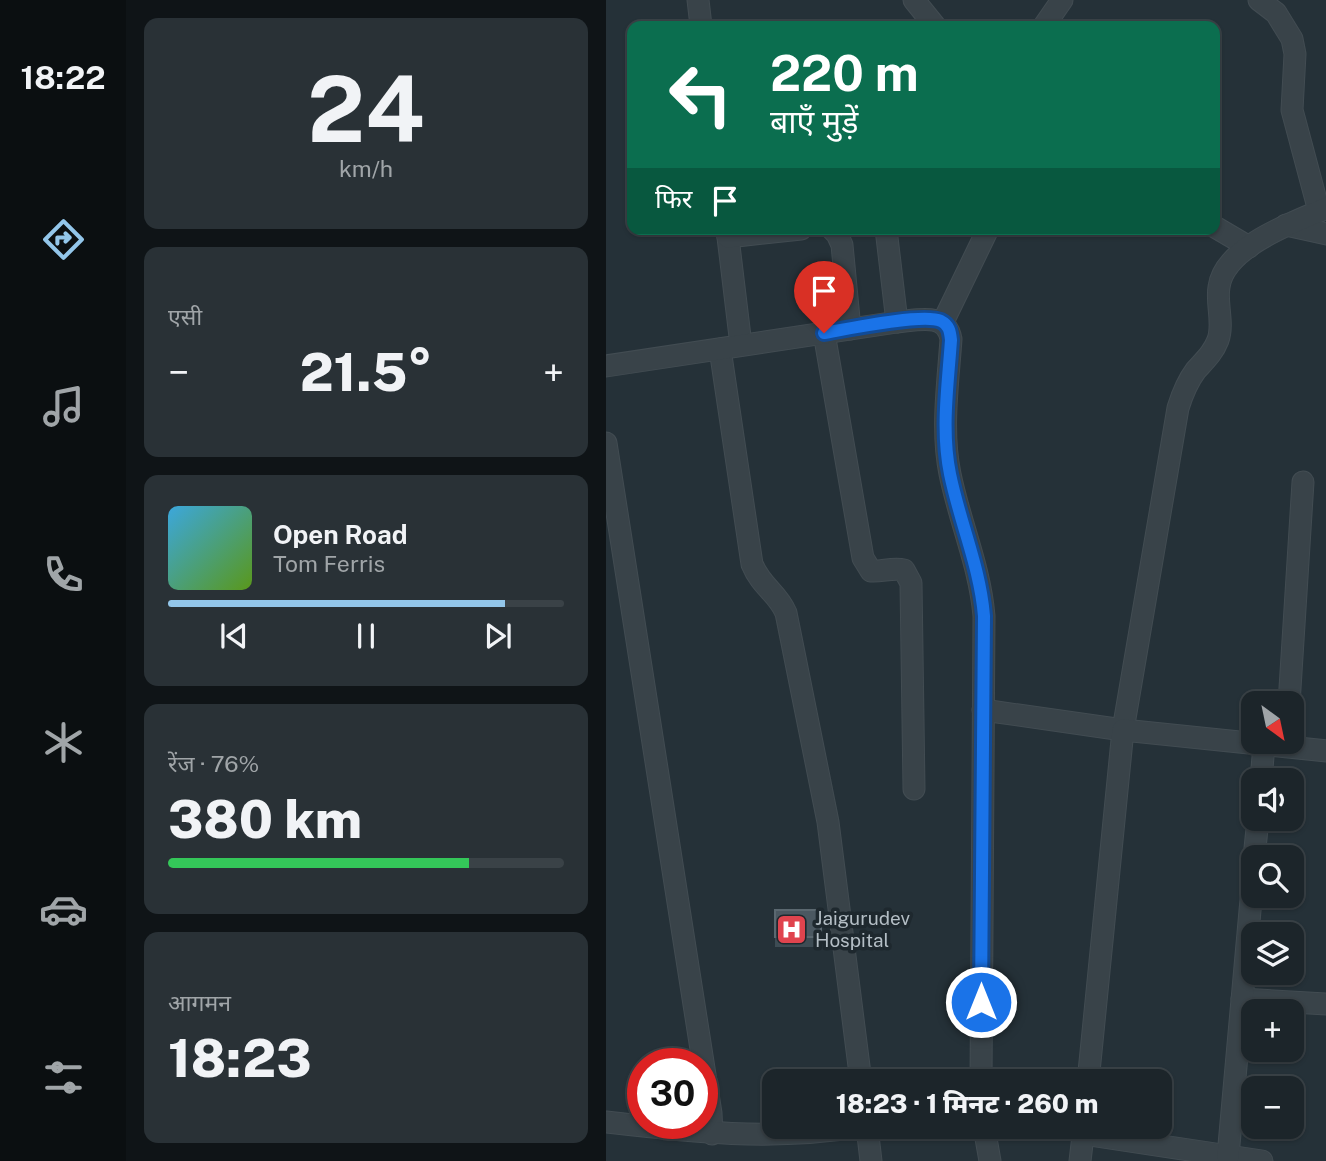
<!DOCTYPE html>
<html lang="hi">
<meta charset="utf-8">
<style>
:root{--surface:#1c252a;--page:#293136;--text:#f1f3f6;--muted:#a0a5a8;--line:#3a4247;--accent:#93c6ea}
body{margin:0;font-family:"Public Sans","Noto Sans Devanagari",sans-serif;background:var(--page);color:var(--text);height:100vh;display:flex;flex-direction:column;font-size:26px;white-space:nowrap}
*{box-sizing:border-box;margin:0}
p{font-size:23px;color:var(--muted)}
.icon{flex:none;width:38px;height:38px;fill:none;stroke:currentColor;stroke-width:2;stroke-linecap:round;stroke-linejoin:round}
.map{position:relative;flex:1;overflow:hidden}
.sheet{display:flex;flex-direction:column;gap:18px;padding:18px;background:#0f1417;width:480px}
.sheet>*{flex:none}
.guide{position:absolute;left:21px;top:21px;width:593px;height:214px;border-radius:14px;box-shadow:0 2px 5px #0004,0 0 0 2px var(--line);background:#0b6e4f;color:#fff;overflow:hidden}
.needle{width:46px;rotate:147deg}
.buttons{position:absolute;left:635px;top:691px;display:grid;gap:14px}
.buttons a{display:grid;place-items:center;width:63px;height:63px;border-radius:14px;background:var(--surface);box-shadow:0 2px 5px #0004,0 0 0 2px var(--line);font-size:35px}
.speed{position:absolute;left:21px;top:1048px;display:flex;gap:14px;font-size:35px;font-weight:700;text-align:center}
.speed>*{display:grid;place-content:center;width:91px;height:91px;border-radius:50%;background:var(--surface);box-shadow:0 2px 5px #0004,0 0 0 2px var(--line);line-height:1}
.speed .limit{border:10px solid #d22;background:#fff;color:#111}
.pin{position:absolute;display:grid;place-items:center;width:60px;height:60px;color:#fff;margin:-72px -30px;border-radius:50% 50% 50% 0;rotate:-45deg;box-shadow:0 0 7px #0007}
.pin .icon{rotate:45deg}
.me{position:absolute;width:77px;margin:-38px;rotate:0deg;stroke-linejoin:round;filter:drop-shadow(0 0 5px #0008)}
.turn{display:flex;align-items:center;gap:24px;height:147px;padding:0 28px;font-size:32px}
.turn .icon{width:91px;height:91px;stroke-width:2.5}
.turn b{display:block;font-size:49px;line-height:60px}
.then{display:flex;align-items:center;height:66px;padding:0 28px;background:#0003;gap:14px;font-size:26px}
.big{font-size:52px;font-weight:800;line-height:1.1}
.sheet .widget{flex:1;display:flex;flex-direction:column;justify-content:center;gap:10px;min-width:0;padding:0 24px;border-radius:14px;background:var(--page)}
.sheet .dial{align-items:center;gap:0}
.dial b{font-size:91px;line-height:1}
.song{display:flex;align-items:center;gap:21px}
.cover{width:84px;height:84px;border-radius:10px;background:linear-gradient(135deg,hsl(200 70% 55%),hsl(90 70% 35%))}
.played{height:7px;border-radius:4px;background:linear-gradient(90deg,var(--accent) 85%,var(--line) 85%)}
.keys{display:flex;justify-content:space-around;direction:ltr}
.heat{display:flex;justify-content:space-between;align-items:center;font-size:38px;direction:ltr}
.charge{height:10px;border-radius:5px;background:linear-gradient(90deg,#34c759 76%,var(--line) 0)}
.trip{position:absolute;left:156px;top:1069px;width:410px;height:70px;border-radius:14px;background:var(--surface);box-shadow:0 2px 5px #0004,0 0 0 2px var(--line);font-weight:800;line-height:70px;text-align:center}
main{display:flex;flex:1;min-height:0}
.tab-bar{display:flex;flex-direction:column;width:126px;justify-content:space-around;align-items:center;background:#0b0f11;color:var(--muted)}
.tab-bar .icon{width:49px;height:49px}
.tab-bar .current{color:var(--accent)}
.tab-bar b{font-size:32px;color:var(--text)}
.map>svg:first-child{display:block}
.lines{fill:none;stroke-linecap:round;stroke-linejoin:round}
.street-casing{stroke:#424c52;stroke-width:23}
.street{stroke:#394349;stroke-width:21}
.wall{fill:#3e4c54}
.building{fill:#4b5861;stroke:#5b6870;stroke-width:2}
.route-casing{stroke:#114b97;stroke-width:18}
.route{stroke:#1a73e8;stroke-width:12}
.labels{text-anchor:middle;stroke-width:7;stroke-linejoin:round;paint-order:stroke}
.poi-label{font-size:19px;fill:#b4bec5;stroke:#1e282e;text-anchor:start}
</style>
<main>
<nav class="tab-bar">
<b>18:22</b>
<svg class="icon current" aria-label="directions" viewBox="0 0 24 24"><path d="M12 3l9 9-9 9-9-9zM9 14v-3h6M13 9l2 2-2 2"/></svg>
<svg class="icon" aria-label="music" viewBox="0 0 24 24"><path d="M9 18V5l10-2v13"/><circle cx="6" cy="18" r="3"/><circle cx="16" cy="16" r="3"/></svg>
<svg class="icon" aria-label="phone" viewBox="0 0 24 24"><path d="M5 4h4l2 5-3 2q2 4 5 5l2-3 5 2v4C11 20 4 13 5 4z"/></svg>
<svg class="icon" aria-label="climate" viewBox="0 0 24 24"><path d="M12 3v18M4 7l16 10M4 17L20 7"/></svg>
<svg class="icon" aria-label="car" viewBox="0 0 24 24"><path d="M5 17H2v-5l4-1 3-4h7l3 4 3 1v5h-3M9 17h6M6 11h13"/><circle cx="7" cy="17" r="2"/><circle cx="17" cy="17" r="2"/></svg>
<svg class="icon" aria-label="filters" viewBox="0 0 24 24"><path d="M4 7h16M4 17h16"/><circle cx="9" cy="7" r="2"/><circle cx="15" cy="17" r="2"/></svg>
</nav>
<section class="sheet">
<div class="widget dial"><b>24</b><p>km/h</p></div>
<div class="widget"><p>एसी</p>
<div class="heat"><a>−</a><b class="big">21.5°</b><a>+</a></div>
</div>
<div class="widget">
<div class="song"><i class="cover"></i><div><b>Open Road</b><p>Tom Ferris</p></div></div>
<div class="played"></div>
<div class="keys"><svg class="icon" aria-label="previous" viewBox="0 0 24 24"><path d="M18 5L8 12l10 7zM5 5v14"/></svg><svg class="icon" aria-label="pause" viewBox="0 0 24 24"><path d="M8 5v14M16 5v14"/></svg><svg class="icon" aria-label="next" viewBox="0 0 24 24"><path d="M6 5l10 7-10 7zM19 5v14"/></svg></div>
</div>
<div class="widget"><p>रेंज · 76%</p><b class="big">380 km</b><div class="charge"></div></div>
<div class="widget"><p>आगमन</p><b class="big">18:23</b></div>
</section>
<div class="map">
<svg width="721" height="1161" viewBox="0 0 721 1161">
<rect width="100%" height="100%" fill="#253138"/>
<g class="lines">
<defs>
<g id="street">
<path d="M 92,0 L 95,26"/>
<path d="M 308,0 L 329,26"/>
<path d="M 653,0 L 670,13 L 686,39 L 689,54 L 686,110 L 713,211"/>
<path d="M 438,26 L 456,0"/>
<path d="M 680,225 L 721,234"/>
<path d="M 609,227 L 643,247"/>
<path d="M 121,229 L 135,345"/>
<path d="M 226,229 L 231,234 L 236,245 L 244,329"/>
<path d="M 280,229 L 291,322"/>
<path d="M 122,237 L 195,229"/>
<path d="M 337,322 L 382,229"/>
<path d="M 218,333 L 257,558 L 265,571 C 276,572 287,567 298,570 L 305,583 L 308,789"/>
<path d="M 114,349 L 146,564 C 156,588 171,592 180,613 L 222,822 L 255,1082"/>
<path d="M 0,366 L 291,322 C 313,320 340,312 345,339 C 342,384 335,430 344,474 C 354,523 374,567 378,616 L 375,1082"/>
<path d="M 0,443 L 105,1113 L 106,1134"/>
<path d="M 683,704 L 697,482"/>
<path d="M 377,710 L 517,730 L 572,408 C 576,395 581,382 590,370 C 599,360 607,353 612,340 C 618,323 610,304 613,287 C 618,247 688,222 721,208"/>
<path d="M 655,780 L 658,745"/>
<path d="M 648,858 L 652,819"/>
<path d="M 636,999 L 721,1004"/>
<path d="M 482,1082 L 517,730 L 721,751"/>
<path d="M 0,1122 C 86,1132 165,1141 252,1127"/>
<path d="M 261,1127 L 265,1161"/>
<path d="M 378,1127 L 384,1161"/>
<path d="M 477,1134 L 656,1161"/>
<path d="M 622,1156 L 648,866"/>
<path d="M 474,1161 L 478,1127"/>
</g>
</defs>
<use href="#street" class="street-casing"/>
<use href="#street" class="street"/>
</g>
<rect class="wall" x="169" y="910" width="46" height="37"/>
<rect class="building" x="169" y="910" width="46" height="27"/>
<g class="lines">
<defs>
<path id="route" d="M 218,333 C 241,329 317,313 335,321 C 343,325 344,331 345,340 C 342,384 335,430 344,474 C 354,523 374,567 378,616 L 375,1002"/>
</defs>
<use href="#route" class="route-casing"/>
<use href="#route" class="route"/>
</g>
<defs>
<symbol id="hospital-square" viewBox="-11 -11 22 22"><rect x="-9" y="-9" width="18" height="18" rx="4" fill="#e0444e" stroke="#1e282e"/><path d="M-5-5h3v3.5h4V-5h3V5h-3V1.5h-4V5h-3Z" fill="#fff"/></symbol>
</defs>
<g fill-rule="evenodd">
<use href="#hospital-square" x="168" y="912" width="35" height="35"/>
</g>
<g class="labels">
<g class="poi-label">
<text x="209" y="925">Jaigurudev<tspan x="209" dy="22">Hospital</tspan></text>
</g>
</g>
</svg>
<div class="buttons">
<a><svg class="needle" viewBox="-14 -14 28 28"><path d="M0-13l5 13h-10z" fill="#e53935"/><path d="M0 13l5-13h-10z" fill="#a0a5a8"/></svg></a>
<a><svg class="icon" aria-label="sound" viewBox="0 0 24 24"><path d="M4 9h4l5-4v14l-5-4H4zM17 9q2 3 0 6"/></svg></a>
<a><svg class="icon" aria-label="search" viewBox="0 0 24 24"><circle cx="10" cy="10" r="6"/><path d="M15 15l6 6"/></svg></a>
<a><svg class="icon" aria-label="layers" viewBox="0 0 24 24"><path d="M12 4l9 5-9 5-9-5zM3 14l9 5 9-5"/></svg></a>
<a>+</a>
<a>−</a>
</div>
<div class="speed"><div class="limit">30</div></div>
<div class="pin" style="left:218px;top:333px;background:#d93025"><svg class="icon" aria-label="arrive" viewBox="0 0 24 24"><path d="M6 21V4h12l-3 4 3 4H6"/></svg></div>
<svg class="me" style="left:375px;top:1002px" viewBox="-20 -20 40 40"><circle r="17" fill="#1a73e8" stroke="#fff" stroke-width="3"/><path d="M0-11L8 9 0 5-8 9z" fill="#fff"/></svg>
<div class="trip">18:23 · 1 मिनट · 260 m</div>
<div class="guide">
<div class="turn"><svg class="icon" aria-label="left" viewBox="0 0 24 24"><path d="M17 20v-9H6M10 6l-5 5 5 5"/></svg><div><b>220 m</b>बाएँ मुड़ें</div></div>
<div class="then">फिर<svg class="icon" aria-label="arrive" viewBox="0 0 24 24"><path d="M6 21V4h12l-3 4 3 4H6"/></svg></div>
</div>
</div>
</main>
